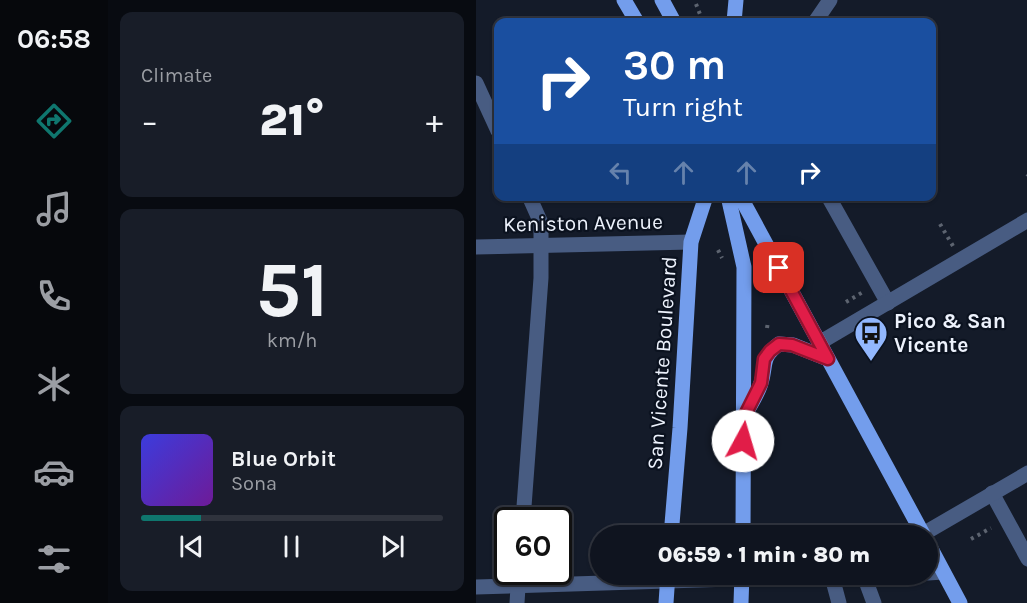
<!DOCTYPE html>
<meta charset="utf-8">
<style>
:root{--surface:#0f141f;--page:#181d28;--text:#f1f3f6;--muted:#9b9ea4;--line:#2f333d;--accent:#0f766e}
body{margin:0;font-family:Karla,sans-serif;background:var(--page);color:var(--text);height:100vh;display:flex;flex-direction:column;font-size:22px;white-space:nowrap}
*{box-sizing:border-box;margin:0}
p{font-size:20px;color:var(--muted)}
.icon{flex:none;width:33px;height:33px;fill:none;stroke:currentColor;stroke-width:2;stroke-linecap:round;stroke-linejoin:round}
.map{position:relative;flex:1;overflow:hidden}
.drawer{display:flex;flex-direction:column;gap:12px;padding:12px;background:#080b11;width:368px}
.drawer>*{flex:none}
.banner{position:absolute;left:18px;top:18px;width:442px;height:183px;border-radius:12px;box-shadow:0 2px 4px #0004,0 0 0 2px var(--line);background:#1a4fa0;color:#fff;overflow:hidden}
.speed{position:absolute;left:18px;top:507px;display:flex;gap:12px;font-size:30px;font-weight:700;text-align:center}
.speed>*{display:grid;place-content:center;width:78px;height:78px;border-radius:50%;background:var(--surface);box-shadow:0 2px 4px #0004,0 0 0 2px var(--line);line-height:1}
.speed .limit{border:3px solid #111;border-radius:9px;background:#fff;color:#111}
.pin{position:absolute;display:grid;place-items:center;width:51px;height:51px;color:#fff;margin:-26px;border-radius:12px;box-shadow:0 3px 9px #0006}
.me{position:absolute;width:66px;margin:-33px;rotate:6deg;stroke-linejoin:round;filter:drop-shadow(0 0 4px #0008)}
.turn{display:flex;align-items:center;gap:21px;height:126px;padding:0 30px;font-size:27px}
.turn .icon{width:78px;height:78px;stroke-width:2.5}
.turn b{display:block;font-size:42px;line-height:51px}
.lanes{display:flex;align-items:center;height:57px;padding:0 30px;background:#0003;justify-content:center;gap:30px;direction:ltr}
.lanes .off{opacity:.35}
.big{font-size:45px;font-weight:800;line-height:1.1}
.drawer .tile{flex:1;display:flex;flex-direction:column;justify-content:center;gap:9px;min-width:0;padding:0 21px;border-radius:12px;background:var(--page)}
.drawer .dial{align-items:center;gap:0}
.dial b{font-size:78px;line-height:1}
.song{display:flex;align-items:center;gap:18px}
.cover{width:72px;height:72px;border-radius:9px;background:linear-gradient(135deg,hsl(240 70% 55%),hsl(280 70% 35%))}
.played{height:6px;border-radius:3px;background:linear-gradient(90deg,var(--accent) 20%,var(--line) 20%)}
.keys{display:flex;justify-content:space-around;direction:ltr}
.heat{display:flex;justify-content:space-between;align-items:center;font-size:33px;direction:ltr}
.trip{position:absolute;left:114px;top:525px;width:348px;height:60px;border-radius:30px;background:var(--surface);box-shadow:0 2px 4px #0004,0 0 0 2px var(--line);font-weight:800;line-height:60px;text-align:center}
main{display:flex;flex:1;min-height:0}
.menu{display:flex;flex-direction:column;width:108px;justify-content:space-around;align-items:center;background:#06080c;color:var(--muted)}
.menu .icon{width:42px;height:42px}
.menu .selected{color:var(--accent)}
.menu b{font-size:27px;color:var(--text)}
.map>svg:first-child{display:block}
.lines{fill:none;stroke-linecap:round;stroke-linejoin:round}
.path{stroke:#5d6470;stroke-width:4;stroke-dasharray:3 4.5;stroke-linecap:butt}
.minor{stroke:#485c82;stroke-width:15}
.major{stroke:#739dec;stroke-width:15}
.route-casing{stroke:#92132f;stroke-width:15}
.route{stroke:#e11d48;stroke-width:10}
.labels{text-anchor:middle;stroke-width:4.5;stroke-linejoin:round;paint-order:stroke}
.street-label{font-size:21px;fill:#edf2fc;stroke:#0b121f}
.poi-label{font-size:21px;font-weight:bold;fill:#edf2fc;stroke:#0b121f;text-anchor:start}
</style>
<main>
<nav class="menu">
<b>06:58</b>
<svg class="icon selected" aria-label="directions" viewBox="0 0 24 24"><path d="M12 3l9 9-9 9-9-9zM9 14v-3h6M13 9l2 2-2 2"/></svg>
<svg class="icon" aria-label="music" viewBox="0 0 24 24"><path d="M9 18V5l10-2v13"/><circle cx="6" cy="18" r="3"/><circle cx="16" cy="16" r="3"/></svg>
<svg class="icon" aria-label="phone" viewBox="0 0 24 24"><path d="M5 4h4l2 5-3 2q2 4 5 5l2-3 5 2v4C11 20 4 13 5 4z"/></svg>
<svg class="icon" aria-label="climate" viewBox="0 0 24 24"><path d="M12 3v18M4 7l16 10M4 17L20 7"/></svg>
<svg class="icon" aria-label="car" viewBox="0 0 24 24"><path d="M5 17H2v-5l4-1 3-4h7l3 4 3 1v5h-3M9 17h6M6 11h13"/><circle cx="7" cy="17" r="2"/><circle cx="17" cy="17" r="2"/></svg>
<svg class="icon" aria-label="filters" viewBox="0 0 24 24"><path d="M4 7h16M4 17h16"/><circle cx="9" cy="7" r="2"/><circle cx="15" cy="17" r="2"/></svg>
</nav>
<section class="drawer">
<div class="tile"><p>Climate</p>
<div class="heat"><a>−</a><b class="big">21°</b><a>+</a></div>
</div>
<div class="tile dial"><b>51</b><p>km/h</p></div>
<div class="tile">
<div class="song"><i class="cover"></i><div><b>Blue Orbit</b><p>Sona</p></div></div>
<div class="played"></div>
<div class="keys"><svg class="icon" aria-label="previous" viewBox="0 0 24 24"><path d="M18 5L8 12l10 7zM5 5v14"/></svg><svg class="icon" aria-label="pause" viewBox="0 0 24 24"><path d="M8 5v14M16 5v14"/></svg><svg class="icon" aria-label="next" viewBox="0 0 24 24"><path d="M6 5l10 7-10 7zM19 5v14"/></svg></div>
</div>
</section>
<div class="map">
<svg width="552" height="603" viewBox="0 0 552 603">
<rect width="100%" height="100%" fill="#141b29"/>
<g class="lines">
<g class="path">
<path d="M 220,4 L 227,22"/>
<path d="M 551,174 L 552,175"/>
<path d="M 464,224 L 477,246"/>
<path d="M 242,250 L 246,258"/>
<path d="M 370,302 L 387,292"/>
<path d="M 291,328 L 292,322"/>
<path d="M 495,539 L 515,528"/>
</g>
<g class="minor">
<path d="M 339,22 L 354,0"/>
<path d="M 0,83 L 22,131"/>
<path d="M 352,196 L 412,303"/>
<path d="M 0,247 L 215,242"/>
<path d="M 343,343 L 552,220"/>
<path d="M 516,493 L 552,559"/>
<path d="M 47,520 L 65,278 L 65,223 L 53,196"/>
<path d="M 447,534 L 552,473"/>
<path d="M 452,573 L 467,572"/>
<path d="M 388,576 L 398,603"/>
<path d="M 356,577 L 363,603"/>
<path d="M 0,587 L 414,574"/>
<path d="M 41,603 L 43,572"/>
</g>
<g class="major">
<path d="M 148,0 L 161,22"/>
<path d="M 186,0 L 198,22"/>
<path d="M 258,22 L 260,0"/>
<path d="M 252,196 L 268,267 L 267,536"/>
<path d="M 264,196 L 448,536"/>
<path d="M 269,415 C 274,405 282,394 285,383 C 291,364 284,358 303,344 L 317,345 L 352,359"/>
<path d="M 195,536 L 204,428 L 215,242 L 230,196"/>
<path d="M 452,543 L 484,603"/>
<path d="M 190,603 L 192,574"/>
<path d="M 265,603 L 266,574"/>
</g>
</g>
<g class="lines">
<defs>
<path id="route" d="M 267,441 L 268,417 L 285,383 L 288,359 L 294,351 L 303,344 L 316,345 L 352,359 L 303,268"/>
</defs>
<use href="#route" class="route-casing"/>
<use href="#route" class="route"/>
</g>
<defs>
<symbol id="bus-pin" viewBox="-11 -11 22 30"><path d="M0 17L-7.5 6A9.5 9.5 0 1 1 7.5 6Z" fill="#92b7fd" stroke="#0b121f"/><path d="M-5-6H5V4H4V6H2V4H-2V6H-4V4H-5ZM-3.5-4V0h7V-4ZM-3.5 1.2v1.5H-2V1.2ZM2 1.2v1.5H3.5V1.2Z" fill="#111"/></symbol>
</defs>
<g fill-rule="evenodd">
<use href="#bus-pin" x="376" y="314" width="38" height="52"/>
</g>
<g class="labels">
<g class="street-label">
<text transform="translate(107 223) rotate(-1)" y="7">Keniston Avenue</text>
<text transform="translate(186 363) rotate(-86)" y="7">San Vicente Boulevard</text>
</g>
<g class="poi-label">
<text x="418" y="328">Pico &amp; San<tspan x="418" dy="24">Vicente</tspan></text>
</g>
</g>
</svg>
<div class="speed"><div class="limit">60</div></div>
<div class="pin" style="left:303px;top:268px;background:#d93025"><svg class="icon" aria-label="arrive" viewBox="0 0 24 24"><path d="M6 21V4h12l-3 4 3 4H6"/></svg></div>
<svg class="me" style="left:267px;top:441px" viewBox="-20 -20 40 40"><circle r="19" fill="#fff"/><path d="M0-13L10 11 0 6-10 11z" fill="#e11d48"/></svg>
<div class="trip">06:59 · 1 min · 80 m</div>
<div class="banner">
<div class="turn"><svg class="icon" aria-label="right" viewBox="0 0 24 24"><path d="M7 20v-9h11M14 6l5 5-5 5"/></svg><div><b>30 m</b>Turn right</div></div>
<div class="lanes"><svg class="icon off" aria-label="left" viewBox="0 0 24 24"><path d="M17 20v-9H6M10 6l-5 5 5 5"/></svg><svg class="icon off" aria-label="ahead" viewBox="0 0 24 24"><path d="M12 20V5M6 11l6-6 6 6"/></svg><svg class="icon off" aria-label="ahead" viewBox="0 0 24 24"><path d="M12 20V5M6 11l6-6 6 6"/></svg><svg class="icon" aria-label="right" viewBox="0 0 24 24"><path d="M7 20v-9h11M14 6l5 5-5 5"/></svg></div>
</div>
</div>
</main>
